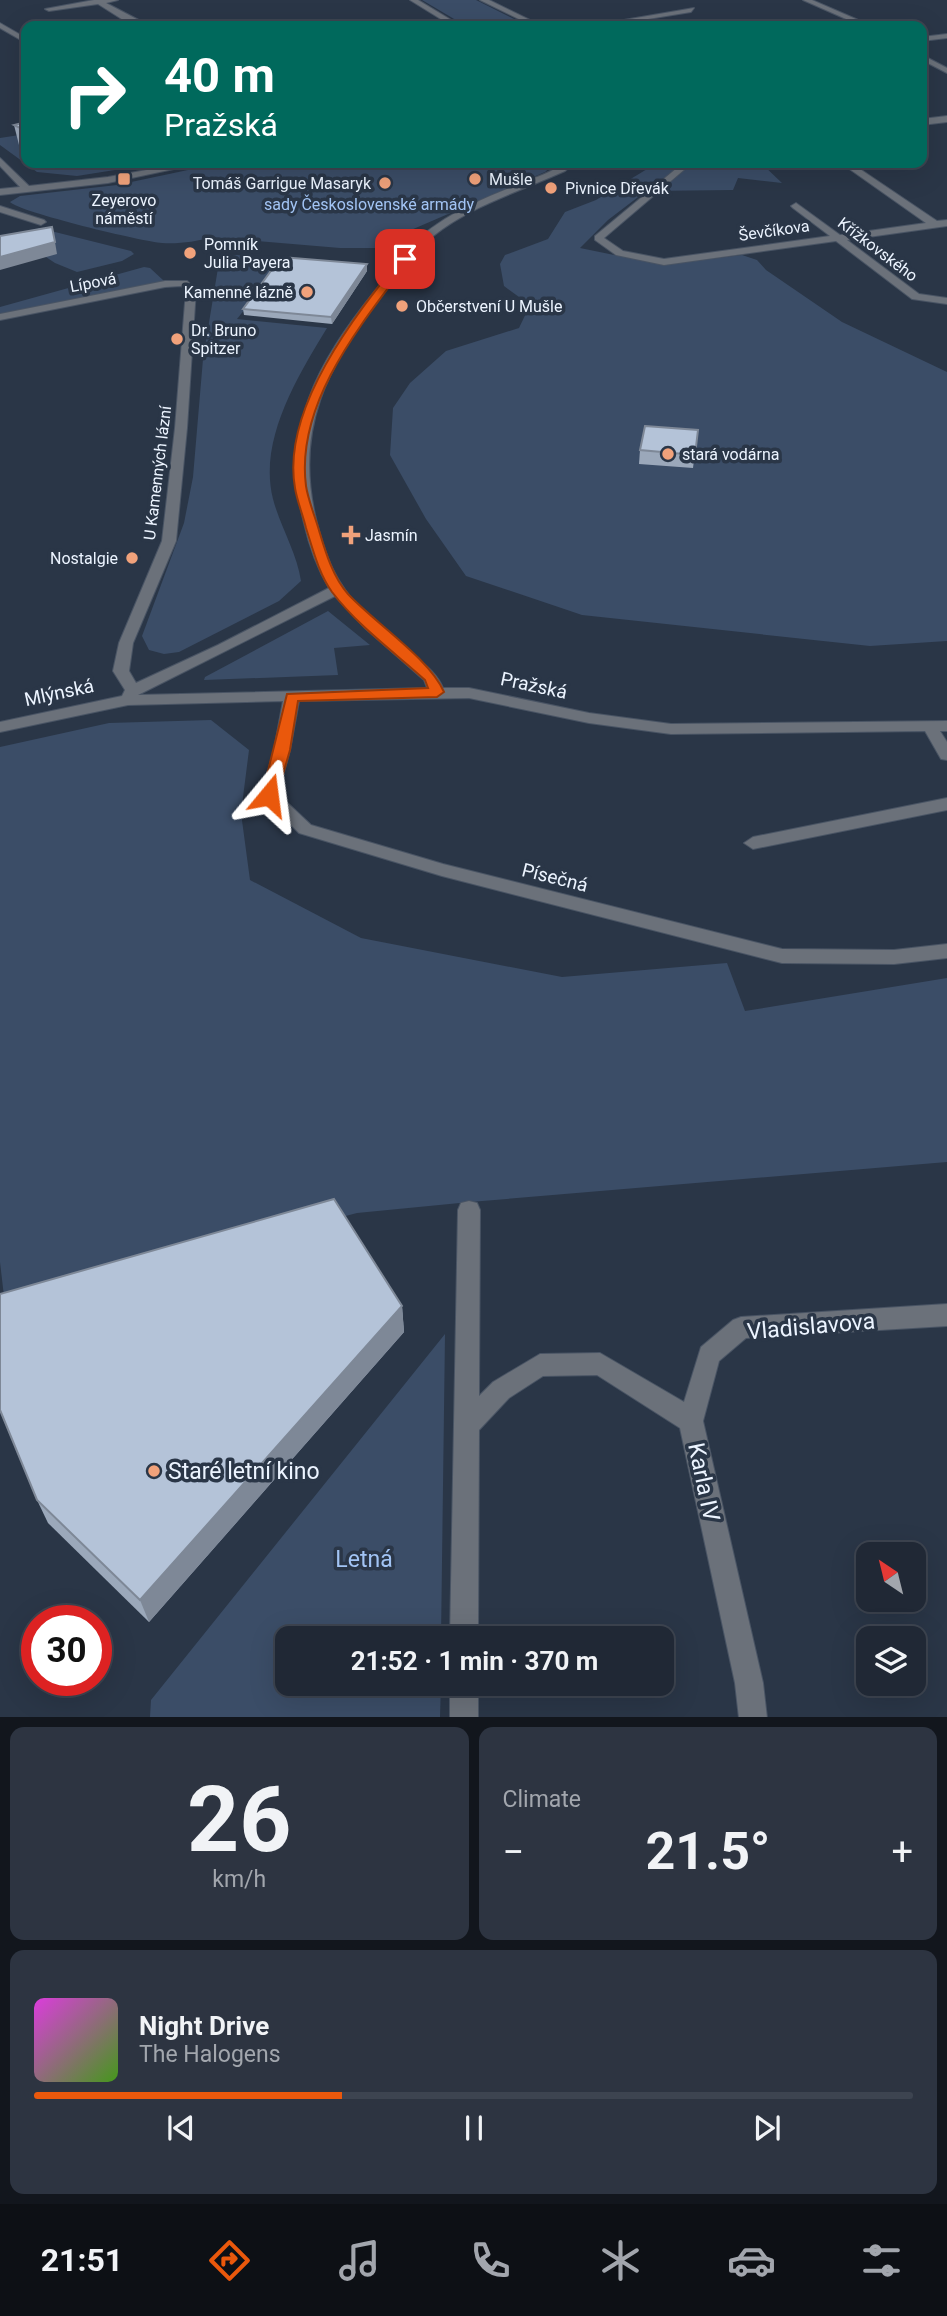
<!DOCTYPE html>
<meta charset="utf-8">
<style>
:root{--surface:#202835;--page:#2d3441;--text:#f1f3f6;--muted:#a2a6ad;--line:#3d4450;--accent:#ea580c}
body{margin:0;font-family:Roboto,sans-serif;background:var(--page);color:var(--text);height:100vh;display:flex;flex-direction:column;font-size:26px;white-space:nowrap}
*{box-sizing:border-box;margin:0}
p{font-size:23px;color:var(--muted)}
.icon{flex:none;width:38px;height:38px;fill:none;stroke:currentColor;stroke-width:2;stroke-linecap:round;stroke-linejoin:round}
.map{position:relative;height:1717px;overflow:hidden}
.drawer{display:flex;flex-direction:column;gap:10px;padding:10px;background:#12161d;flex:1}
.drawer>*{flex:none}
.hud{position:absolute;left:21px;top:21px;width:906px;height:147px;border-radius:14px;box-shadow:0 7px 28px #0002,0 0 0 2px var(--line);background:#00695c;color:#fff;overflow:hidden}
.needle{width:46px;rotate:325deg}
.controls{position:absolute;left:856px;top:1542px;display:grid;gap:14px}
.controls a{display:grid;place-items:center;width:70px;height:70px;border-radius:14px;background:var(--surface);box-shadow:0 7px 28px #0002,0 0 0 2px var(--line);font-size:35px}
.speed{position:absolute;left:21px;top:1605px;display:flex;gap:14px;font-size:35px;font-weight:700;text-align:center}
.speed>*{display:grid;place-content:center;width:91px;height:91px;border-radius:50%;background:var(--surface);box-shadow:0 7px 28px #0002,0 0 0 2px var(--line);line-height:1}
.speed .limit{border:10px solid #d22;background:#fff;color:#111}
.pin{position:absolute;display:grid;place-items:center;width:60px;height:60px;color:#fff;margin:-30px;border-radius:14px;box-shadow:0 4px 10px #0006}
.me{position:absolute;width:77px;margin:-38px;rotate:16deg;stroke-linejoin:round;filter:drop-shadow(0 0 5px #0008)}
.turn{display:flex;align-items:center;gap:24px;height:147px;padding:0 28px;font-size:32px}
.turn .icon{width:91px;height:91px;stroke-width:2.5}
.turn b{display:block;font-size:49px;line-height:60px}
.big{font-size:52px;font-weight:700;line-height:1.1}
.drawer .tile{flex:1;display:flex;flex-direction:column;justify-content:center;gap:10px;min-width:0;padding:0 24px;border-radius:14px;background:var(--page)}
.drawer .dial{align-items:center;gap:0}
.dial b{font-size:91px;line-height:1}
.song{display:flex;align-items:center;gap:21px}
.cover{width:84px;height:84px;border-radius:10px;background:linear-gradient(135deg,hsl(300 70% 55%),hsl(100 70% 35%))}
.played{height:7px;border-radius:4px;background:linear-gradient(90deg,var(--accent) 35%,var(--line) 35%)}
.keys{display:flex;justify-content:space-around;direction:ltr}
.heat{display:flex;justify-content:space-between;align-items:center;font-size:38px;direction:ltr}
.drawer .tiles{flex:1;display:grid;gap:10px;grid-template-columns:1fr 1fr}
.tile:last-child{grid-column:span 2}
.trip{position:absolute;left:275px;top:1626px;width:399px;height:70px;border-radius:14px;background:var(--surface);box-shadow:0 7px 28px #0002,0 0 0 2px var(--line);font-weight:700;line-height:70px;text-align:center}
.dock{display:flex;height:112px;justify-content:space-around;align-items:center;background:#0d1015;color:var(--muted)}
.dock .icon{width:49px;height:49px}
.dock .current{color:var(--accent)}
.dock b{font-size:32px;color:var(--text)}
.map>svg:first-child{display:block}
.green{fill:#3b4d67}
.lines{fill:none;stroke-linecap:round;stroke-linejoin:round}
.minor-casing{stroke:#495464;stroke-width:2}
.minor{fill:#6b717a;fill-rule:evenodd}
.wall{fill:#9ba8ba}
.shaded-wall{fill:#7e8897}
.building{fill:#b4c3d8;stroke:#7e8897;stroke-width:2}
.route{fill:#ea580c;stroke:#983908;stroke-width:2}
.poi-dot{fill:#f1a27b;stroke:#2a3647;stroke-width:2.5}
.labels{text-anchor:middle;stroke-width:7;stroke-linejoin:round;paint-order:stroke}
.far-poi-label{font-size:16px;fill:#ecf4ff;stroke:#2a3647;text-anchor:start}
.far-park-label{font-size:16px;fill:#a2c4f4;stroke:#2a3647}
.far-street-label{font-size:16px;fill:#ecf4ff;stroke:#2a3647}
.street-label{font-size:19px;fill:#ecf4ff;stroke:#2a3647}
.near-street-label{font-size:23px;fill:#ecf4ff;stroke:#2a3647}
.near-poi-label{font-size:23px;fill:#ecf4ff;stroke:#2a3647;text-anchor:start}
.near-park-label{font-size:23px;fill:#a2c4f4;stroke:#2a3647}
</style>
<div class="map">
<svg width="947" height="1718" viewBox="0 0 947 1718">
<rect width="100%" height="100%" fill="#2a3647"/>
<g class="green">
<path d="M 422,0 L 476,0 L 528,26 L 466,26 Z"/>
<path d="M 26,134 L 26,163 L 159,163 L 77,176 L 37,172 L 0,145 L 0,138 Z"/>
<path d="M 221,163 L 555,163 L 545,172 L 411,230 L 392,248 L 340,248 L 211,237 C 196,242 178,244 162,243 C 144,242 19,212 10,202 L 20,196 L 117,185 Z"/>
<path d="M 657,163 L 761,163 L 782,183 L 738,178 L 733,190 L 646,191 L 608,220 L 580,248 L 663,265 L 742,255 L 757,260 L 766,270 L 842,322 L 947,372 L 947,641 L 870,646 L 582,615 L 466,576 L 426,519 L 390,455 L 393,408 L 410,383 L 446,351 L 519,328 L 530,305 L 504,286 L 500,264 L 505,255 L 548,239 L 565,212 L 596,200 Z"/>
<path d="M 39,228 L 131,251 L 134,254 L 122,261 L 77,272 L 55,263 L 34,249 L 29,233 Z"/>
<path d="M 237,255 L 285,259 L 237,319 L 327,328 C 298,376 258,440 273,499 C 280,526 297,553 301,581 L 279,601 L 179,652 L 164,654 L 149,650 L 142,636 L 184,523 L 193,477 L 203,359 L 218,268 L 224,258 Z"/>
<path d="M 144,267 L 150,268 L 164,281 L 0,314 L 0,307 Z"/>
<path d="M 328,611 L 370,645 L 334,648 L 338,675 L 204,680 L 205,677 Z"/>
<path d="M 211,720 L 249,750 L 241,813 L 250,880 L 361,938 L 562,977 L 727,963 L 745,1011 L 947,978 L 947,1162 L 470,1202 L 357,1213 L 5,1305 L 0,1262 L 0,747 L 109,723 Z"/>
<path d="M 445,1334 L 441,1638 L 287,1638 L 287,1684 L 441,1684 L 440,1717 L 150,1717 L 151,1700 Z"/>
</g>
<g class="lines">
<defs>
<g id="minor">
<path d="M 94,0 L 118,0 L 106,3 L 150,26 L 128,23 L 98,4 L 49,11 L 45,9 Z"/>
<path d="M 410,0 L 418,0 L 461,26 L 452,26 Z"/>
<path d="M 480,0 L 489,0 L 542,26 L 533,26 Z"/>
<path d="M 803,0 L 812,0 L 872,26 L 862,26 Z"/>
<path d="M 694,8 L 691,12 L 605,26 L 589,26 Z"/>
<path d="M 0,23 L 26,38 L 26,43 L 0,28 Z"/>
<path d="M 947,34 L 947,38 L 922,41 L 922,37 Z"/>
<path d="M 922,55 L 947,68 L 947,73 L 922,60 Z"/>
<path d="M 947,116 L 947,122 L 922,125 L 922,119 Z"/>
<path d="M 0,158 L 29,186 L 108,177 L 185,163 L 202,163 L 108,183 L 0,195 L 0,189 L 20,187 L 0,166 Z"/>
<path d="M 565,163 L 574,163 L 565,171 C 521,191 470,206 432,237 C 412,252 399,274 384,293 C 327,365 293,430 317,523 C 322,543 329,565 340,582 C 356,609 384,630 407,650 C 421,662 436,671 443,688 L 469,688 L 589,713 L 671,724 L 947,721 L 947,731 L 940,731 L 947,742 L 947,760 L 941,759 L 925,731 L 671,734 L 589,723 L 469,698 L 299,701 L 290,750 L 278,794 L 311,825 L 443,864 L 782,949 L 894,950 L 947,944 L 947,958 L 894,964 L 782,963 L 442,876 L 299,833 L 261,795 L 274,750 L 283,701 L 128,705 L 0,732 L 0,722 L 122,696 L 125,690 L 113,671 L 119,643 L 162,541 L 175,428 L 186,290 L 181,286 L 165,287 L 0,320 L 0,314 L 165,281 L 187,281 L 196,289 L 187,428 L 176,541 L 133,643 L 129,671 L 136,683 L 218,645 L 329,588 C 317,568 309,545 304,523 C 280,429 317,363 375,291 C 394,267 410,242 436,225 C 462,207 492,195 522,183 C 536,177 552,172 565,163 ZM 335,596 L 366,629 L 424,680 L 427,688 L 138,695 Z"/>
<path d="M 683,163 L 692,163 L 604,238 L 623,251 L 664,259 L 830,236 L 793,208 L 791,206 L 796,203 L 840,235 L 926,223 L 841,163 L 851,163 L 937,221 L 947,220 L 947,226 L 847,240 L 919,294 L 947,298 L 947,304 L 912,299 L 836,241 L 664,265 L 616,255 L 595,240 L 595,236 Z"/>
<path d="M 0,206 L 44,220 L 46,222 L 41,225 L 0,212 Z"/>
<path d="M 947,798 L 947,810 L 753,849 L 744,843 L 753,837 Z"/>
<path d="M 469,1201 L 477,1203 L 480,1210 L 479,1396 L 493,1382 L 540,1354 L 600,1353 L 684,1402 L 701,1347 L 733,1320 L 741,1317 L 947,1304 L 947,1326 L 746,1338 L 719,1361 L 703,1421 L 763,1683 L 767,1718 L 739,1718 L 735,1683 L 680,1428 L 597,1375 L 543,1376 L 509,1398 L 479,1430 L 478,1638 L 450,1638 L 458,1210 L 461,1203 Z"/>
<rect x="450" y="1684" width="28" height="34"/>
</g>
</defs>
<use href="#minor" class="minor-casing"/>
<use href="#minor" class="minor"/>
</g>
<g class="wall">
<path d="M 26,122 L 26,149 L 19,145 L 14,125 Z"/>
<path d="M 506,163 L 555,163 L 547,170 Z"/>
<path d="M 367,264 L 367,271 L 332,324 L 244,315 L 243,309 Z"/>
<path d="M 698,430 L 693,468 L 639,464 L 640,450 Z"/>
<path d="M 402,1306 L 404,1332 L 149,1622 L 48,1523 L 37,1500 Z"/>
</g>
<g class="shaded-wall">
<path d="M 549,163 L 555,163 L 547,170 L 547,164 Z"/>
<path d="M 55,242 L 57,254 L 0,270 L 0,257 Z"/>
<path d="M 367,264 L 367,271 L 332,324 L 331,317 Z"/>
<path d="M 402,1306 L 404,1332 L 149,1622 L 140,1600 Z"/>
</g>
<g class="building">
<path d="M 26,122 L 26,131 L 14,125 Z"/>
<path d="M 52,227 L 55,242 L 0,257 L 0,236 Z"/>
<path d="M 281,257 L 367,264 L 331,317 L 243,309 Z"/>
<path d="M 645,426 L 698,430 L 695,455 L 640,450 Z"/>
<path d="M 334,1199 L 402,1306 L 140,1600 L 37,1500 L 0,1410 L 0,1294 Z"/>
</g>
<path class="route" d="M 402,257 L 410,259 C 363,322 295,402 306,486 C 308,499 314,514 318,527 C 325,550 332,576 348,594 C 375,623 430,659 444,692 L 437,697 L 298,701 L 290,750 L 277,795 L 269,800 L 262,795 L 287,694 L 428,688 L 425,680 C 394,652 358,626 332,592 C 319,574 313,550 306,528 C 303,515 297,501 295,488 C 281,409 355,315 402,257 Z"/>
<g class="poi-dot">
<rect x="117" y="172" width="14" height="14" rx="3.5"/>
<circle cx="475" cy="179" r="7"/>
<circle cx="385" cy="183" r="7"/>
<circle cx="551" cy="188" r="7"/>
<circle cx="190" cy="253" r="7"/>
<circle cx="307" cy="292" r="7"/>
<circle cx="402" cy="306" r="7"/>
<circle cx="177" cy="339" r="7"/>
<circle cx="668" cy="454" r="7"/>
<path d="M347.5 524.5h7v7h7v7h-7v7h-7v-7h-7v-7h7z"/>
<circle cx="132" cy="558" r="7"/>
<circle cx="154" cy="1471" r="7"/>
</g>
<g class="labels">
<g class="far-poi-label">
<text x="489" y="185">Mušle</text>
<text x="371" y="189" text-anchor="end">Tomáš Garrigue Masaryk</text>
<text x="565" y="194">Pivnice Dřevák</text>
<text x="124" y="206" text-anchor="middle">Zeyerovo<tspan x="124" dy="18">náměstí</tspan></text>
<text x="204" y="250">Pomník<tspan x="204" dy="18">Julia Payera</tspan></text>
<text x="293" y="298" text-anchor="end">Kamenné lázně</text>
<text x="416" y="312">Občerstvení U Mušle</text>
<text x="191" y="336">Dr. Bruno<tspan x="191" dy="18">Spitzer</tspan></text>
<text x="682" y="460">stará vodárna</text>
<text x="365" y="541">Jasmín</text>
<text x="118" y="564" text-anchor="end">Nostalgie</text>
</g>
<g class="far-park-label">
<text x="369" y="210">sady Československé armády</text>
</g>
<g class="far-street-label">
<text transform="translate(774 230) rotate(-8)" y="6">Ševčíkova</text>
<text transform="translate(878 249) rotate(37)" y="6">Křížkovského</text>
<text transform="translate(93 282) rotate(-11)" y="6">Lípová</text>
<text transform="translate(157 473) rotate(-83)" y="6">U Kamenných lázní</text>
</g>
<g class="street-label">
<text transform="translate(534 685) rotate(12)" y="7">Pražská</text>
<text transform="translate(59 692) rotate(-12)" y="7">Mlýnská</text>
<text transform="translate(555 877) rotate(14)" y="7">Písečná</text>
</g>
<g class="near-street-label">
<text transform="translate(811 1326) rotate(-5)" y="8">Vladislavova</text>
<text transform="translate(704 1482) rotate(78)" y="8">Karla IV</text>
</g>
<g class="near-poi-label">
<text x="168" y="1479">Staré letní kino</text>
</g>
<g class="near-park-label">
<text x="364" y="1567">Letná</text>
</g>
</g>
</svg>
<div class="controls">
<a><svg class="needle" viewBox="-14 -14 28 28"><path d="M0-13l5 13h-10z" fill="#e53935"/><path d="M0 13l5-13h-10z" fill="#a2a6ad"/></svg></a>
<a><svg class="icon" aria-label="layers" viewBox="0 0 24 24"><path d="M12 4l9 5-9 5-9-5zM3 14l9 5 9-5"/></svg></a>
</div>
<div class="speed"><div class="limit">30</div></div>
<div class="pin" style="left:405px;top:259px;background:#d93025"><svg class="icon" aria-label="arrive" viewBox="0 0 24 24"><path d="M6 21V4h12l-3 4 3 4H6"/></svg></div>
<svg class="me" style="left:269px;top:795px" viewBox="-20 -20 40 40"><path d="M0-17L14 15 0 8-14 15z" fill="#ea580c" stroke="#fff" stroke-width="4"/></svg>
<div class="trip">21:52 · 1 min · 370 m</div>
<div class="hud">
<div class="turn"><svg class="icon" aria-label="right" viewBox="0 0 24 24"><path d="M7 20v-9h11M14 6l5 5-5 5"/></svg><div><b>40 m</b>Pražská</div></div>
</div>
</div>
<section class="drawer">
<div class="tiles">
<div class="tile dial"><b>26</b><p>km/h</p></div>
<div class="tile"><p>Climate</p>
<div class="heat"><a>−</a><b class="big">21.5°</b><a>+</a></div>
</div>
<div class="tile">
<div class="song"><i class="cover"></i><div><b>Night Drive</b><p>The Halogens</p></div></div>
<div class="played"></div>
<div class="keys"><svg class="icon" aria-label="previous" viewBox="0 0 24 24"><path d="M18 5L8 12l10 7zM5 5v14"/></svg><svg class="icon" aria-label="pause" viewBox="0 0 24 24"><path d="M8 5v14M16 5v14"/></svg><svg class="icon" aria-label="next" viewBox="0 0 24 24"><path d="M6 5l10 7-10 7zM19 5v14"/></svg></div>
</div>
</div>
</section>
<nav class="dock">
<b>21:51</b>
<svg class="icon current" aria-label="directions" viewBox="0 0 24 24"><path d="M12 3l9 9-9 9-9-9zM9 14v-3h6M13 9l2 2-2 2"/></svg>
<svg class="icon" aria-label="music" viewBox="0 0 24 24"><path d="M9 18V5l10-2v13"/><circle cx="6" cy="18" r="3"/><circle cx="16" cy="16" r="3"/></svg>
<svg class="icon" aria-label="phone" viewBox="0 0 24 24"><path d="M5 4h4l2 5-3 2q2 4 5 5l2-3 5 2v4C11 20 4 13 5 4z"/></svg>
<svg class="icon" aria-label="climate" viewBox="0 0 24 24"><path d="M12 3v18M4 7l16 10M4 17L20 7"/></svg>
<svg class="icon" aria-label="car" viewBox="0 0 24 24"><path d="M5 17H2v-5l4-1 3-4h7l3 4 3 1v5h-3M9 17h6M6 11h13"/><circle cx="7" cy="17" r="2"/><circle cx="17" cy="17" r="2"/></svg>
<svg class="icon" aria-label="filters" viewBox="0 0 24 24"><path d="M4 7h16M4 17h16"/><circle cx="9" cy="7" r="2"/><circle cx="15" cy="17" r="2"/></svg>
</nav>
